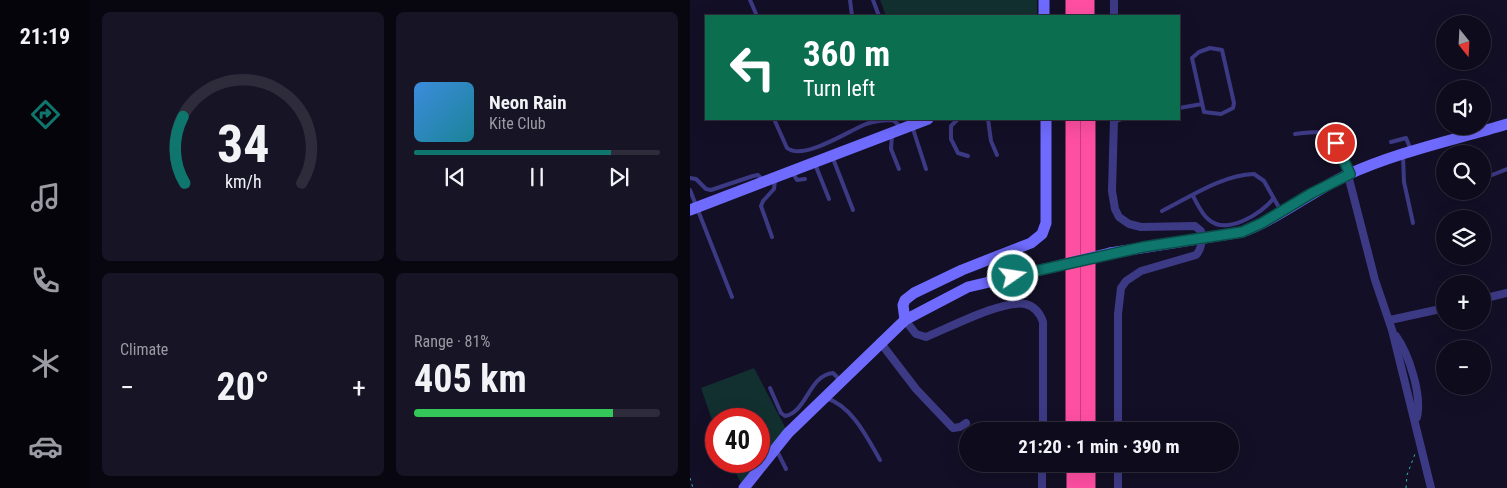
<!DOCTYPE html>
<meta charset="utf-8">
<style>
:root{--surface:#0e0b1c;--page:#171425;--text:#f1f3f6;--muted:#9b9ba3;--line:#2e2b3b;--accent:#0f766e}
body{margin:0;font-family:"Roboto Condensed",sans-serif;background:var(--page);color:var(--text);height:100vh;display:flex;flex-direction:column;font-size:19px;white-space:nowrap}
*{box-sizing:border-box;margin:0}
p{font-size:16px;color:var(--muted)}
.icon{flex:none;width:28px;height:28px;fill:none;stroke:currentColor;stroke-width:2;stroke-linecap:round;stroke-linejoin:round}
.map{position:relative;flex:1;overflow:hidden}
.side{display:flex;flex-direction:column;gap:12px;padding:12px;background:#08060f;width:600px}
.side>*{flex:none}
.top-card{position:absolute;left:15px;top:15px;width:475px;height:105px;border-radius:0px;box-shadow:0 5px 20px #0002,0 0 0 1px var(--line);background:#0b6e4f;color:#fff;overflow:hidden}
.needle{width:32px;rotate:162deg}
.controls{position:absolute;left:746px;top:15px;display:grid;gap:10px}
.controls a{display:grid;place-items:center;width:55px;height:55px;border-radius:50%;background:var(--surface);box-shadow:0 5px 20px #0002,0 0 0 1px var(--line);font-size:25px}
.speed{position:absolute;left:15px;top:408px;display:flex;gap:10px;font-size:25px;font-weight:700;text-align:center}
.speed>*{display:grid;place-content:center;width:65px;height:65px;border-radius:50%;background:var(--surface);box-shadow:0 5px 20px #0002,0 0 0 1px var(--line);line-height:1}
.speed .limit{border:8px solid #d22;background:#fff;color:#111}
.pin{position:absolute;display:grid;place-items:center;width:42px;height:42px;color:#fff;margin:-21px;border:2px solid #fff;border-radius:50%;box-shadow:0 1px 5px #0007}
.me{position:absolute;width:55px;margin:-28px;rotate:77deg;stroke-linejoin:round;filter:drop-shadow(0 0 4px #0008)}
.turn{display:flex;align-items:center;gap:18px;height:105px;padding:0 15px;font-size:22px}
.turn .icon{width:65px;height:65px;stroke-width:2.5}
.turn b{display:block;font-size:35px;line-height:42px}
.big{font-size:38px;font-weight:700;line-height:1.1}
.side .card{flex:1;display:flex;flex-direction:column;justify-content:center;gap:8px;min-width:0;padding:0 18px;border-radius:8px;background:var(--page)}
.side .dial{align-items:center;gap:0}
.dial svg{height:130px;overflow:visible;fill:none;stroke:var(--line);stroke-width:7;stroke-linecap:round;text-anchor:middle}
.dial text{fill:var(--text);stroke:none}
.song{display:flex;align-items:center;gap:15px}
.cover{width:60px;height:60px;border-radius:8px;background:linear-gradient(135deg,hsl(210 70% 55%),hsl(190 70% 35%))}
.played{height:5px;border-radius:2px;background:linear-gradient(90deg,var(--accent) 80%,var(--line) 80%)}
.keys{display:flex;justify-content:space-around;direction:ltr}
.heat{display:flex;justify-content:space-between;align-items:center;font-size:28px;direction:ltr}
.charge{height:8px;border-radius:4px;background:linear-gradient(90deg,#34c759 81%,var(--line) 0)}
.side .tiles{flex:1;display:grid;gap:12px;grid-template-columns:repeat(2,1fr)}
.trip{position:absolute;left:269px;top:422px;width:280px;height:50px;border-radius:25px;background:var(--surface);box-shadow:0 5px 20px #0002,0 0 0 1px var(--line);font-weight:700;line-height:50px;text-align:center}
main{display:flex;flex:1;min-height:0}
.tabs{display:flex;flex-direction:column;width:90px;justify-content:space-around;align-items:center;background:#06040b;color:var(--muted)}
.tabs .icon{width:35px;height:35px}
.tabs .active{color:var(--accent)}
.tabs b{font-size:22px;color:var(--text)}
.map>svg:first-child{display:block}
.green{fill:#12302f}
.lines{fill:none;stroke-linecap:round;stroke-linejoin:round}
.path{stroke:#2fb8b0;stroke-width:1;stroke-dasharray:2.5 4;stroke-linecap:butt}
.lane{stroke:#3d3a85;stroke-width:4}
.street{stroke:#3d3a85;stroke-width:8}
.secondary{stroke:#6f6bff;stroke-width:11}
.highway{stroke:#ff4fa3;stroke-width:15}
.secondary-bridge{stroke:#6f6bff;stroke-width:11}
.route-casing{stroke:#0a4d48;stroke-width:12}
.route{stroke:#0f766e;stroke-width:9}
</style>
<main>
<nav class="tabs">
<b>21:19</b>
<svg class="icon active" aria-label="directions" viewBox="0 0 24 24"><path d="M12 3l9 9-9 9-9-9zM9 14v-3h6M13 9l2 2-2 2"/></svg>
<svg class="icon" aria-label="music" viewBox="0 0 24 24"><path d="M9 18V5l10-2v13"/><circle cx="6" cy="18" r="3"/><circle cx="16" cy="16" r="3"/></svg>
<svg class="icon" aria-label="phone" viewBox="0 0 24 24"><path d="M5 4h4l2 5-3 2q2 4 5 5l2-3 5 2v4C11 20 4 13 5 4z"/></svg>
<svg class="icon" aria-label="climate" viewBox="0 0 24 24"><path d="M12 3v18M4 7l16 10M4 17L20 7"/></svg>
<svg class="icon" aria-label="car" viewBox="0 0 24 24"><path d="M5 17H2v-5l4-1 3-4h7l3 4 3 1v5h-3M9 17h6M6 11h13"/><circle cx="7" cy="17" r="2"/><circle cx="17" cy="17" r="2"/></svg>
</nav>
<section class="side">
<div class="tiles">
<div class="card dial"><svg viewBox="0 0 100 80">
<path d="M14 69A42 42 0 1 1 86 69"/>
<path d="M14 69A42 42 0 0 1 13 28" stroke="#0f766e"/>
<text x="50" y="56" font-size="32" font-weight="700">34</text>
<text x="50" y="72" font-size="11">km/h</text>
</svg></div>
<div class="card">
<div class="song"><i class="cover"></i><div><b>Neon Rain</b><p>Kite Club</p></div></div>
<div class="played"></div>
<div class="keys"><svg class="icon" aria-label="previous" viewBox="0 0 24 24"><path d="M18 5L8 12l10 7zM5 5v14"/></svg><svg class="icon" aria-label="pause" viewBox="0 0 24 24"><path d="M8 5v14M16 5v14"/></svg><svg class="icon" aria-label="next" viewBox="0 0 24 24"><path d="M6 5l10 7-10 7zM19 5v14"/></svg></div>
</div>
<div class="card"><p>Climate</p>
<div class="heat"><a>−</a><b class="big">20°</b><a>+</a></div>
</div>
<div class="card"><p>Range · 81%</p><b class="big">405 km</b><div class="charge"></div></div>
</div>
</section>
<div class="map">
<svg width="817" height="488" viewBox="0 0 817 488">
<rect width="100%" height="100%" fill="#130f26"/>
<g class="green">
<path d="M 190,0 L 347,0 L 347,16 L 196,16 Z"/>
<path d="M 64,368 L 97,431 L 52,485 L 40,461 L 69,461 L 69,419 L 26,419 L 26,432 L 11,388 Z"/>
</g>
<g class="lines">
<g class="path">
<path d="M 0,478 L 3,488"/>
<path d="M 716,488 L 717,475 L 725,454"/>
</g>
<g class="lane">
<path d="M 60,0 L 67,16"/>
<path d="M 160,0 L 162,16"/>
<path d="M 183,0 L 189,16"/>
<path d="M 520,48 L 532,50 L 544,103 L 543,108 L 531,114 L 514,112 L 502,58 L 509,52 Z"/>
<path d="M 489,108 L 512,104"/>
<path d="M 84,119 L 97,148 C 114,161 158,131 176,124 C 185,121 194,120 203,120 L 211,127"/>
<path d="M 268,119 L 261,126 L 261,139 L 268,153 L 278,156"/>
<path d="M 298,119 L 301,141 L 307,155"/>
<path d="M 424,122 L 432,119"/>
<path d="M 222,126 L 236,169"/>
<path d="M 605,134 C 645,128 645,136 659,171"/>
<path d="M 202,135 L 201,149 L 209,169"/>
<path d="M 701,142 L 716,138 L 721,150"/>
<path d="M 142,156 L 163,210"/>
<path d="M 713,156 L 714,182 L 723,223"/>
<path d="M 125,164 L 139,199"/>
<path d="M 102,172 L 107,180 L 115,179"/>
<path d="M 802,175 L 817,169"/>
<path d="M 0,178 L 6,179 L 16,189 L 21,190 L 63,176 L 68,175 L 73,180"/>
<path d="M 0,190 L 42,297"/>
<path d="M 503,196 C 507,203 511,213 518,219 C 536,236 571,214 583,199"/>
<path d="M 472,211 C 500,197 532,175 564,174 L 574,181 L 591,211"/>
<path d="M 82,237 L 71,206 L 73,201 L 84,189 L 85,180"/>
<path d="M 80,388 L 91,413 L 95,416 C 117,412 119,375 143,373 L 151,381"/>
<path d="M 136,398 C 162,406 177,437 190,460"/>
<path d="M 87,451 L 96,469"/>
</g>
<g class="street">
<path d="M 424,16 L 424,0"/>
<path d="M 424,119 L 422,191 L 425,209 L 429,217 L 439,224 L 451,227 L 505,226 L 511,231 C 511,239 513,248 506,255 L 451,271 L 436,281 L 431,288 L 428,314 L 428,431"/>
<path d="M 658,175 L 685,280 L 702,330 L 741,488"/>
<path d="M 792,299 L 817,293"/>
<path d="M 215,320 L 226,334 L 236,337 C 259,328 311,300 335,304 C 344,306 350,313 353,322 L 353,431"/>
<path d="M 700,320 L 755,308"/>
<path d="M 706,336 C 719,354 732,395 727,417"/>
<path d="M 190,342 L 226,389 L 263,428 L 270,427 L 276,423"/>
<path d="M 352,488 L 352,464"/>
<path d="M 428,488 L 428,464"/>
</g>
<g class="secondary">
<path d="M 354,0 L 354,16"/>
<path d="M 0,210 L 238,119"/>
<path d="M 420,253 L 552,232 C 588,219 621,192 657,175 C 707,152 764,140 817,124"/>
<path d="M 215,320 L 213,305 L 215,300 L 224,293 L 272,270 L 341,243 L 352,234 L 356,223 L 356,119"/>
<path d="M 54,488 L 98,433 L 215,320 L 278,287 L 359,268"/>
</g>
<g class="highway">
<path d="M 383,0 L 383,16"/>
<path d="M 397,0 L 397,16"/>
<path d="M 383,119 L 383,431"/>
<path d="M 398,119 L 398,431"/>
<path d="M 384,464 L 384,488"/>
<path d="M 398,464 L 398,488"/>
</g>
<path class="secondary-bridge" d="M 359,268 L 420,253"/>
</g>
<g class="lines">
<defs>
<path id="route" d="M 323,276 L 453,247 L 552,232 L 572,223 L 622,193 L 660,174 L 646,143"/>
</defs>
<use href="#route" class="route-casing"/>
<use href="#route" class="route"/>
</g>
</svg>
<div class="controls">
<a><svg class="needle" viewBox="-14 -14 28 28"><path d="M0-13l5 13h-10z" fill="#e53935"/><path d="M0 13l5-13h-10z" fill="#9b9ba3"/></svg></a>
<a><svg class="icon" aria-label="sound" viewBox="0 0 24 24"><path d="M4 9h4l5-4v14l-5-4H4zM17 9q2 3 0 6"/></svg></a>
<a><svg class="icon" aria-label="search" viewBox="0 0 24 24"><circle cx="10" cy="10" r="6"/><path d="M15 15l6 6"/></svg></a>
<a><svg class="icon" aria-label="layers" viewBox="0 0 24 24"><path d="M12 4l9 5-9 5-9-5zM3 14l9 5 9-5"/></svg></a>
<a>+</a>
<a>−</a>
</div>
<div class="speed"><div class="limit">40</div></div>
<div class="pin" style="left:646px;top:143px;background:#d93025"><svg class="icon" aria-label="arrive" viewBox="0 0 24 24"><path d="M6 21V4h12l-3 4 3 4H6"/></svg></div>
<svg class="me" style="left:323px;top:276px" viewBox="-20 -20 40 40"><circle r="17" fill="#0f766e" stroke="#fff" stroke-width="3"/><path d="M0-11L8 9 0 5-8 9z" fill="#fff"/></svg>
<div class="trip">21:20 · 1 min · 390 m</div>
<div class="top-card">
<div class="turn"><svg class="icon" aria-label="left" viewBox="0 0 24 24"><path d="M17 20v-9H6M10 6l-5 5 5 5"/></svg><div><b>360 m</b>Turn left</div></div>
</div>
</div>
</main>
